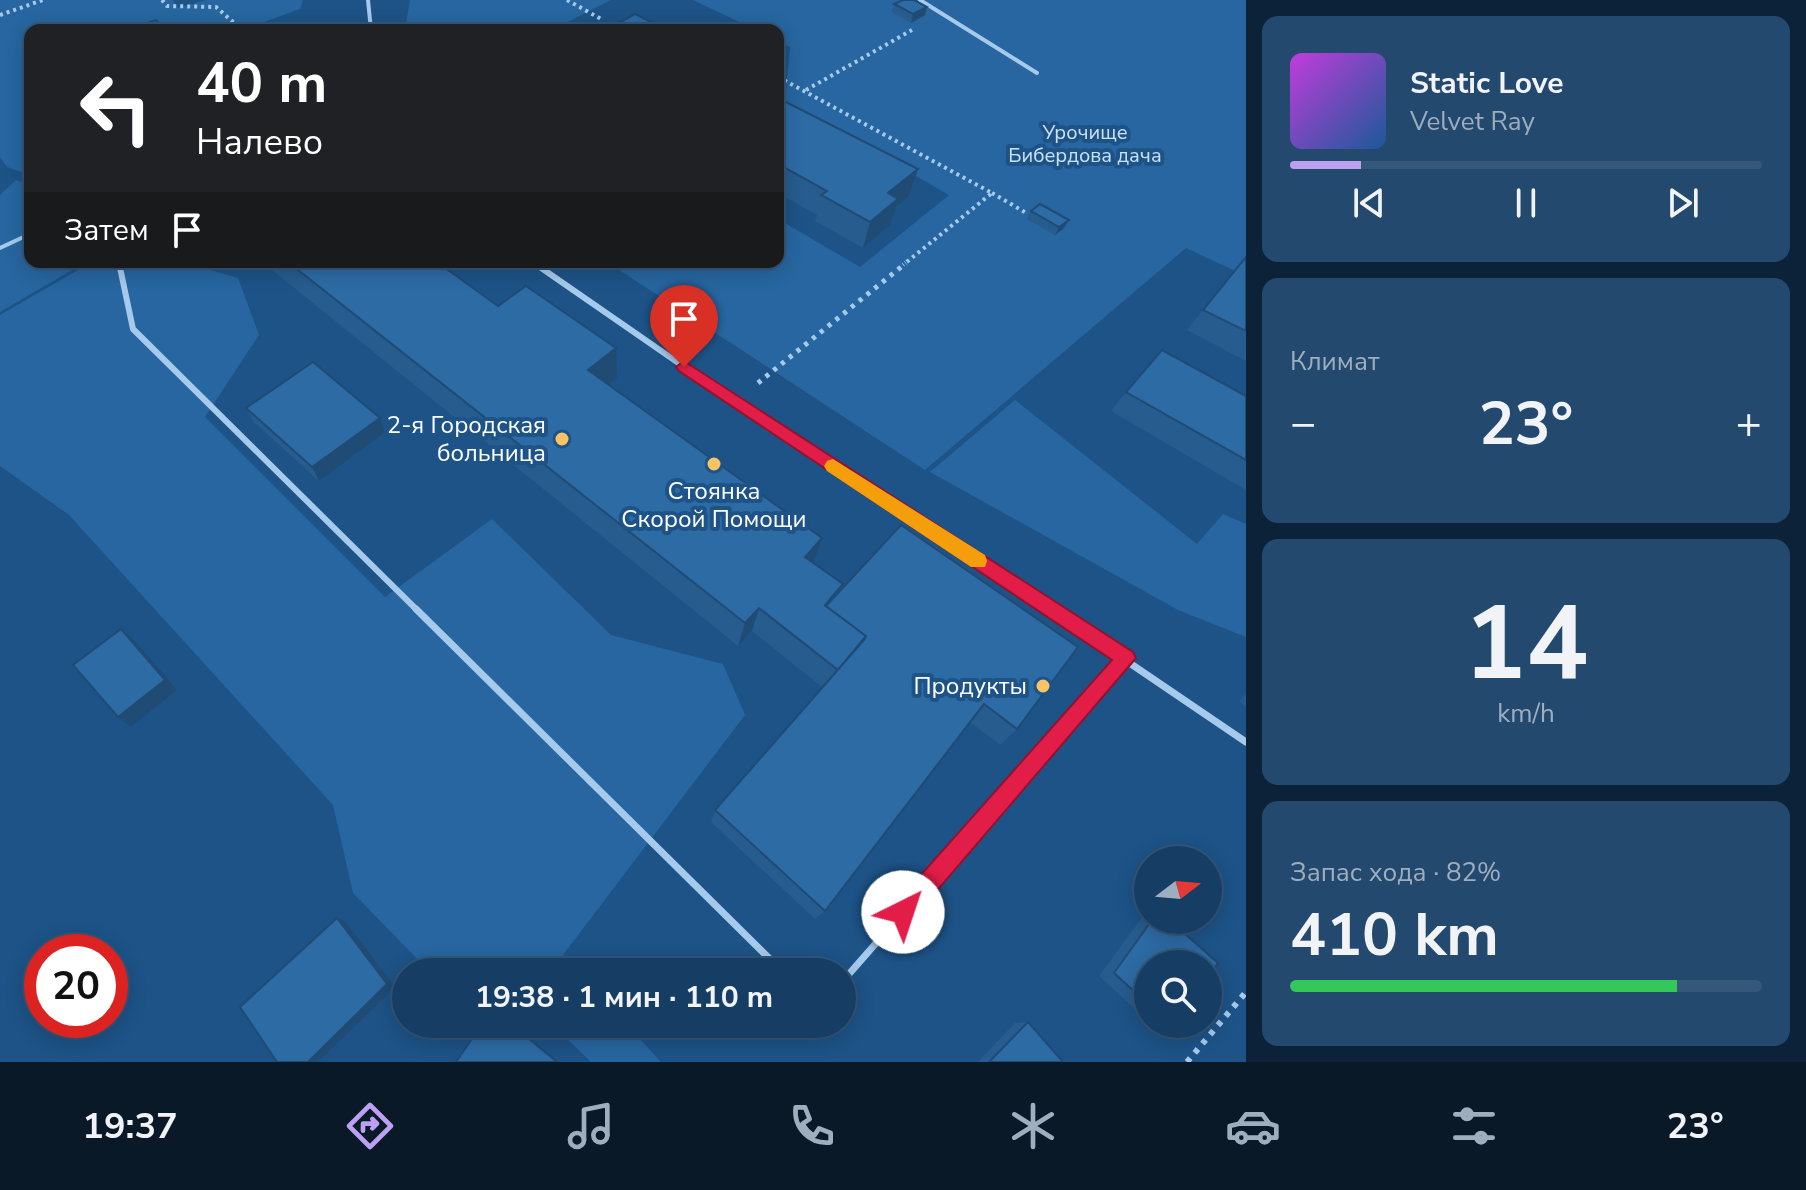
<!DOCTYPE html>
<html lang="ru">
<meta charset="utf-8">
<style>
:root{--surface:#163e65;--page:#23496e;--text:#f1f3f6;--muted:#9eaebf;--line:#355779;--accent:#bca0f2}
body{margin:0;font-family:"Nunito Sans",sans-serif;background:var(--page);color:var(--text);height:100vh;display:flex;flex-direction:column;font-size:30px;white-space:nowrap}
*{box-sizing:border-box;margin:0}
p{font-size:26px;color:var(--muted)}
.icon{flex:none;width:44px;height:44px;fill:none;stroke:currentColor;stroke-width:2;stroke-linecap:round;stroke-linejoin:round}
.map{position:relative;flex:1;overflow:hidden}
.drawer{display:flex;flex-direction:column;gap:16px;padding:16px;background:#0c2238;width:560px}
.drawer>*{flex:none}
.top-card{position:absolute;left:24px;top:24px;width:760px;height:244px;border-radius:16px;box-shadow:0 4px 20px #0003,0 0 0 2px var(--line);background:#202124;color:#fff;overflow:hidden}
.needle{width:52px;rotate:74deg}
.fabs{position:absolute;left:1134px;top:846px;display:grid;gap:16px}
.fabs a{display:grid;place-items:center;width:88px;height:88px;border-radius:50%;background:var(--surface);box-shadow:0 4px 20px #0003,0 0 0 2px var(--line);font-size:40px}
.speed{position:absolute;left:24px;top:934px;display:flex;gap:16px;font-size:40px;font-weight:700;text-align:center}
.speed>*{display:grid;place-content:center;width:104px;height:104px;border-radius:50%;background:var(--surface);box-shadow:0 4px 20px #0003,0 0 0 2px var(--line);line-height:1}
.speed .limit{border:12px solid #d22;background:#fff;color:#111}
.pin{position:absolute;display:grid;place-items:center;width:68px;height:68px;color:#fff;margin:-82px -34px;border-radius:50% 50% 50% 0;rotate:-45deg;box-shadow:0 0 8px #0007}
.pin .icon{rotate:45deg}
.me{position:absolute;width:88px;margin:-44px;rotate:41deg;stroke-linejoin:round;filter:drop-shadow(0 0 6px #0008)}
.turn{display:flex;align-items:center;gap:28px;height:168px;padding:0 40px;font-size:36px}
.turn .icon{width:104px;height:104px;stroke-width:2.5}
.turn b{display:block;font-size:56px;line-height:68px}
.then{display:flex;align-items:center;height:76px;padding:0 40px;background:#0003;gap:16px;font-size:30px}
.big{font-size:60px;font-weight:700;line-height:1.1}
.drawer .card{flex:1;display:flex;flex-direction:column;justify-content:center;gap:12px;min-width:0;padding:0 28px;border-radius:16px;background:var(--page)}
.drawer .dial{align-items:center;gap:0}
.dial b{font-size:104px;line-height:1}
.song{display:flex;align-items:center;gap:24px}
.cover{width:96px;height:96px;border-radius:12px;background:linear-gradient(135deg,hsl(290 70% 55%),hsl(210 70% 35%))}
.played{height:8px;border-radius:4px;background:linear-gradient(90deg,var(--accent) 15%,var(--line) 15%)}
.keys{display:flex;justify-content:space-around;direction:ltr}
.heat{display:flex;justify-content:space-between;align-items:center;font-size:44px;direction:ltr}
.charge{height:12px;border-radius:6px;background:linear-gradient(90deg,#34c759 82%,var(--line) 0)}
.trip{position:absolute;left:392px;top:958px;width:464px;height:80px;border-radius:40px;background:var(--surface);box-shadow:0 4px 20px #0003,0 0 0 2px var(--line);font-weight:700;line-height:80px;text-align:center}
.tabs{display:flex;height:128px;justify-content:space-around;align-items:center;background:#091928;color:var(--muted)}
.tabs .icon{width:56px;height:56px}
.tabs .selected{color:var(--accent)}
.tabs b{font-size:36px;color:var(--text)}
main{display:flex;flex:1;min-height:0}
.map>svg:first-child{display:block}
.green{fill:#2766a0}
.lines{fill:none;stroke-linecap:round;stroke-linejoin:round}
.path-far2{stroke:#a6caeb;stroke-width:4;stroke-dasharray:3 4;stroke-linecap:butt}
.path-far1{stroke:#a6caeb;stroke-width:5;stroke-dasharray:4 6;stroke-linecap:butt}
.path{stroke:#a6caeb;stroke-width:6;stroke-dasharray:5 7;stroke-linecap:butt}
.lane-far2{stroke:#a6caeb;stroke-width:4}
.lane-far1{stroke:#a6caeb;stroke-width:6}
.lane{stroke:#a6caeb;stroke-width:7}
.wall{fill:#275c8e}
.shaded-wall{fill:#204b74}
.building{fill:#2d6ba5;stroke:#204b74;stroke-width:2}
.route{fill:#e11d48;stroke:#92132f;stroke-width:2}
.slow{fill:#f59e0b}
.poi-dot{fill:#fac465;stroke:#1d5387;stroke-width:3}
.labels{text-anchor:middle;stroke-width:8;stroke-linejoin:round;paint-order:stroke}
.far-park-label{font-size:20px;fill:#cbe3f8;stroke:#1d5387}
.poi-label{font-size:24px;fill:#fff;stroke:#1d5387;text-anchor:end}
</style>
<main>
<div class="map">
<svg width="1246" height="1062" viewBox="0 0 1246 1062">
<rect width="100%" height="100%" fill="#1d5387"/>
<g class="green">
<path d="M 0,0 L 173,0 L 178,8 L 206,0 L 303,0 L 300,9 L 242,30 L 30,30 L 30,175 L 7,167 L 0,157 Z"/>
<path d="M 410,0 L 611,0 L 552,30 L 405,30 Z"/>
<path d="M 693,0 L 1246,0 L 1246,276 L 1186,248 L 925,470 L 607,262 L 778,262 L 778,219 L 860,267 L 949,195 L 785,101 L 790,47 L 778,41 L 778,30 L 756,30 Z"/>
<path d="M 16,180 L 30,185 L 30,262 L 84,263 L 0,312 L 0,195 Z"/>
<path d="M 107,262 L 182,262 L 238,278 L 259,335 L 205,417 L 385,597 L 492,519 L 611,635 L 723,664 L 745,715 L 563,955 L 578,972 L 456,972 L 425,967 L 353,893 L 333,805 L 69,515 L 0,466 L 0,315 L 85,266 Z"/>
<path d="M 1015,400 L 1197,544 L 1223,514 L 1246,524 L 1246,637 L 1178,610 L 930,472 Z"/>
<path d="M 552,1024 L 626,1024 L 661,1062 L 591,1062 Z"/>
</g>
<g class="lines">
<g class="path-far2">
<path d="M 162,0 L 167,6 L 216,7 L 242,30"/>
<path d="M 567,0 L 601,19"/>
<path d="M 0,15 L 43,0"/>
<path d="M 778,77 L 992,193 L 903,265"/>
<path d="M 806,90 L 912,30"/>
<path d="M 992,193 L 1028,214"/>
</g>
<path class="path-far1" d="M 758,383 L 906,263"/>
<path class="path" d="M 1187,1062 L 1246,992"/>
<g class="lane-far2">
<path d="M 368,0 L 371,30"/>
<path d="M 920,0 L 1037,73"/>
<path d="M 0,248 L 30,234"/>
<path d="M 119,262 L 120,265"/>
<path d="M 533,262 L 537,265"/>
</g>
<g class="lane-far1">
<path d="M 119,263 L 133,329 L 418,611"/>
<path d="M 534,263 L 735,402 L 1054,611"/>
</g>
<g class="lane">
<path d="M 416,609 L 783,972"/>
<path d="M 1050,609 L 1246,742"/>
<path d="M 842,982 L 1126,658"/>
</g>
</g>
<g class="wall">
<path d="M 894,4 L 925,15 L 911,23 L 892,12 Z"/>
<path d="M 778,98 L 918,169 L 909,196 L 896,207 L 890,225 L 863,248 L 815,221 L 817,215 L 778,193 Z"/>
<path d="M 1031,211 L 1064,228 L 1055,235 L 1027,219 Z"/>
<path d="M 1246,257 L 1246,361 L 1187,330 Z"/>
<path d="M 262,262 L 437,262 L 498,306 L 617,378 L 608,385 L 813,563 L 843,584 L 841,590 L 1017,729 L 1000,745 L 970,722 L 825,911 L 815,919 L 711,822 L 715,810 L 822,687 L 752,631 L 738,646 Z"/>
<path d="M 1126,392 L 1246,396 L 1246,490 L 1111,411 Z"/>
<path d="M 246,408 L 380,418 L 385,432 L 319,481 L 254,422 Z"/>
<path d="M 1246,694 L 1246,707 L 1239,701 Z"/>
<path d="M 1148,914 L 1148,920 L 1169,920 L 1148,964 L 1148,1021 L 1099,976 L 1143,916 Z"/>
<path d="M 1028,1022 L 1063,1062 L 978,1062 L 1015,1023 Z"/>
<path d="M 1151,1024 L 1176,1024 L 1173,1028 L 1156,1029 Z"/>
</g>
<g class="shaded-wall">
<path d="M 927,7 L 925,15 L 911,23 L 913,14 Z"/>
<path d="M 918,169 L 909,196 L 896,207 L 890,225 L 863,248 L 870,222 L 888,193 Z"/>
<path d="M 1069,220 L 1064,228 L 1055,235 L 1059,227 Z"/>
<path d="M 616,348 L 617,378 L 589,400 L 588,370 Z"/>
<path d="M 380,418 L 385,432 L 319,481 L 312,467 Z"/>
<path d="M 822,538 L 813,564 L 805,557 Z"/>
<path d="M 759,608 L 752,631 L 738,646 L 745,623 Z"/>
<path d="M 121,629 L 134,640 L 177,690 L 131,727 L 118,717 Z"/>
<path d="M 337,918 L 346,922 L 395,987 L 318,1062 L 308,1062 Z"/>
<path d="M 511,1024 L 512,1024 L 559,1062 L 557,1062 Z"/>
</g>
<g class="building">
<path d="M 903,0 L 914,0 L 927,7 L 913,14 L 894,4 Z"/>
<path d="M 635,14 L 667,30 L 606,30 Z"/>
<path d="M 156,20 L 165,30 L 128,30 Z"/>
<path d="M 193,26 L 197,30 L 182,30 Z"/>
<path d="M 778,98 L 918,169 L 888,193 L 898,199 L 870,222 L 821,195 L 827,191 L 778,164 Z"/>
<path d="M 1040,204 L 1069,220 L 1059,227 L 1031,211 Z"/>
<path d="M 1246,257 L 1246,331 L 1203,310 Z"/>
<path d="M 288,262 L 437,262 L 498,306 L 526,286 L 616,348 L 588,370 L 822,538 L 805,557 L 843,584 L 825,605 L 866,636 L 838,670 L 759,608 L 745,623 Z"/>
<path d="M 1162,350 L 1246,396 L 1246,460 L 1126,392 Z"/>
<path d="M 313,362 L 380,418 L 312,467 L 246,408 Z"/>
<path d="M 901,525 L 1078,647 L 1017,729 L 984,704 L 825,911 L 715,810 L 864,640 L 866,636 L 826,606 Z"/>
<path d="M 121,629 L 165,680 L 118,717 L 73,665 Z"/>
<path d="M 337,918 L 387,984 L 308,1062 L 277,1062 L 240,1007 Z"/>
<path d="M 1152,920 L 1169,920 L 1218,963 L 1208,977 L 1208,964 L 1148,964 L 1148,1004 L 1114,973 Z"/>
<path d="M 1028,1022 L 1063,1062 L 989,1062 Z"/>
<path d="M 482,1024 L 511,1024 L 557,1062 L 456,1062 Z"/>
</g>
<path class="route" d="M 684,361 L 1133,652 L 1136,658 L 911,921 L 903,924 L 895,921 L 891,912 L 895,904 L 1112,660 L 679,371 L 676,367 Z"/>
<path class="slow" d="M 833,459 L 985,555 L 987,561 L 985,567 L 971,567 L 827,471 L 824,466 L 827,461 Z"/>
<g class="poi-dot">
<circle cx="562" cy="439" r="8"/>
<circle cx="714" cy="464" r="8"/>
<circle cx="1043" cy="686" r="8"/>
</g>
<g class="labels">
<g class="far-park-label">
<text x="1085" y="139">Урочище<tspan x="1085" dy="23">Бибердова дача</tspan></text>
</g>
<g class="poi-label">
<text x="546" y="433">2-я Городская<tspan x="546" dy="28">больница</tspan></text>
<text x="714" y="499" text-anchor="middle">Стоянка<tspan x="714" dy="28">Скорой Помощи</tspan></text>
<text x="1027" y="694">Продукты</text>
</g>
</g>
</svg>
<div class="fabs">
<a><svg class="needle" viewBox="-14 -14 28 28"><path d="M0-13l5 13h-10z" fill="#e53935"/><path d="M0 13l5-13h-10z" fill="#9eaebf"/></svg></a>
<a><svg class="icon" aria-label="search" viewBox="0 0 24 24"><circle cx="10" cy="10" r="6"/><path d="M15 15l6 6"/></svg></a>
</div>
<div class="speed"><div class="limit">20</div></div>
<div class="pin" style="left:684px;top:367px;background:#d93025"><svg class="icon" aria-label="arrive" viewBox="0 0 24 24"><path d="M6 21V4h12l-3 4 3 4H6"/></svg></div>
<svg class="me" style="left:903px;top:912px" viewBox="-20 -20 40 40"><circle r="19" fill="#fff"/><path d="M0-13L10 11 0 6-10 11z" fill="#e11d48"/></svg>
<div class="trip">19:38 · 1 мин · 110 m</div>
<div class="top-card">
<div class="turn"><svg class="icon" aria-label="left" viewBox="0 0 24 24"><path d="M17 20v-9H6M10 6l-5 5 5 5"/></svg><div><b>40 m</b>Налево</div></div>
<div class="then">Затем<svg class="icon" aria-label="arrive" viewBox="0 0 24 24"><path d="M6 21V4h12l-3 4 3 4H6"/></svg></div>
</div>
</div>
<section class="drawer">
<div class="card">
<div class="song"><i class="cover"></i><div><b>Static Love</b><p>Velvet Ray</p></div></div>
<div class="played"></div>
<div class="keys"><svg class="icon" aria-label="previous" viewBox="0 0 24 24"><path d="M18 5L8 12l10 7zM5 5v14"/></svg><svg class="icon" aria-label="pause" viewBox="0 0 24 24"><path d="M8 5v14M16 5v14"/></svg><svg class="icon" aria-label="next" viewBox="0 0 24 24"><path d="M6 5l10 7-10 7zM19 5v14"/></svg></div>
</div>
<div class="card"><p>Климат</p>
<div class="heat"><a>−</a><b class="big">23°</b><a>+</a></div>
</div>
<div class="card dial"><b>14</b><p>km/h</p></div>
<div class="card"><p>Запас хода · 82%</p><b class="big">410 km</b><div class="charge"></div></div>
</section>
</main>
<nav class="tabs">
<b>19:37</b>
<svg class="icon selected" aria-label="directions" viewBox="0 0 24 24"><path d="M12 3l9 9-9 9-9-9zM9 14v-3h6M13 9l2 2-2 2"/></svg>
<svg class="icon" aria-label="music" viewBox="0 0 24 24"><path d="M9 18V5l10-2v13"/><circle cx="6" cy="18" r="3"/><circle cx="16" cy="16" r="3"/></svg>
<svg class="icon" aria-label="phone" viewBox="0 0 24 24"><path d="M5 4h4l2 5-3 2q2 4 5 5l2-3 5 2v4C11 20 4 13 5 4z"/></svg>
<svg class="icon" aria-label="climate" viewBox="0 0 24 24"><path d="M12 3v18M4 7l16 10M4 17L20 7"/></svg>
<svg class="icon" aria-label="car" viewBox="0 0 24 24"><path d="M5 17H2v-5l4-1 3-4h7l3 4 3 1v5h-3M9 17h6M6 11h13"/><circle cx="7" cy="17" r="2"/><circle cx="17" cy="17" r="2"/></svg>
<svg class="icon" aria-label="filters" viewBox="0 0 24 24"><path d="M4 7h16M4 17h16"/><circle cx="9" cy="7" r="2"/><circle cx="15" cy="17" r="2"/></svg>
<b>23°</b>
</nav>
